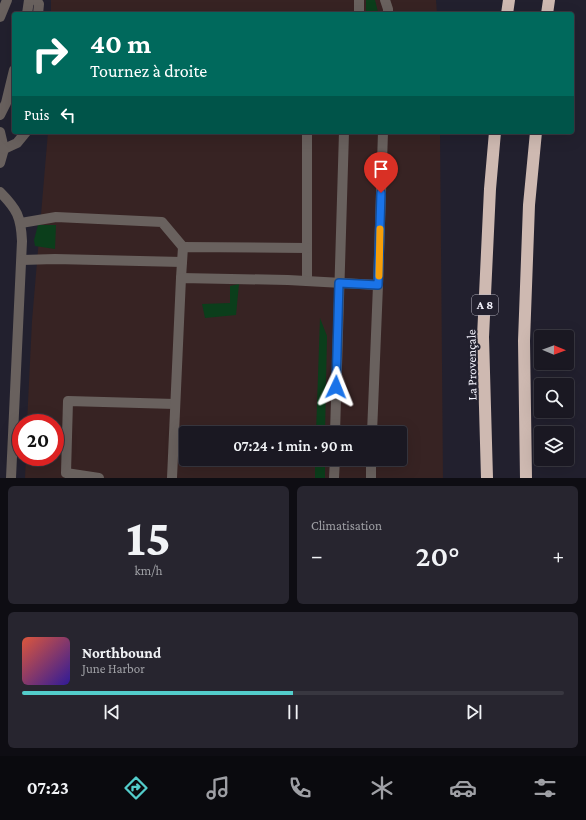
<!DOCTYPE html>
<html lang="fr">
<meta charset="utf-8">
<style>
:root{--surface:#1a1822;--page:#27252f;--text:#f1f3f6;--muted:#9fa0a5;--line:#383740;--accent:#53cdcb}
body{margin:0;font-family:"Crimson Pro",serif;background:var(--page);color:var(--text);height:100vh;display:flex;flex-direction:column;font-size:15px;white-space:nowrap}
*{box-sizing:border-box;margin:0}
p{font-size:13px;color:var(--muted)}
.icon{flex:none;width:22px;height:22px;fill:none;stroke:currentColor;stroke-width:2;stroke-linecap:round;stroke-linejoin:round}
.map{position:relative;height:478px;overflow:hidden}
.sheet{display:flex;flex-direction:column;gap:8px;padding:8px;background:#0e0d13;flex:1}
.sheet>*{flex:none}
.top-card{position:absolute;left:12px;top:12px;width:562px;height:122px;border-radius:4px;box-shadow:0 4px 16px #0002,0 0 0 1px var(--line);background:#00695c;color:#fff;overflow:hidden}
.needle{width:26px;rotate:91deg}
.tools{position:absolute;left:534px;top:330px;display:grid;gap:8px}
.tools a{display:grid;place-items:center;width:40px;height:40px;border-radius:4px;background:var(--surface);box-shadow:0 4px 16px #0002,0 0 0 1px var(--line);font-size:20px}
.speed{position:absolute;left:12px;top:414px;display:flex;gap:8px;font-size:20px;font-weight:700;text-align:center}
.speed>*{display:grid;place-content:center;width:52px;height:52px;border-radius:50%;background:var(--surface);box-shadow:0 4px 16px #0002,0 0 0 1px var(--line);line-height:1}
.speed .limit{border:6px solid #d22;background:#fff;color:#111}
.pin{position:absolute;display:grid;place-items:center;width:34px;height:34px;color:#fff;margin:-41px -17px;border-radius:50% 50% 50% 0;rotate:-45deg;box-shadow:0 0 4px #0007}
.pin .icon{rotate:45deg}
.me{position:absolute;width:44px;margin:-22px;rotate:2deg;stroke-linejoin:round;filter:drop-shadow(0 0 3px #0008)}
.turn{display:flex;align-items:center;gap:14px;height:84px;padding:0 12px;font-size:18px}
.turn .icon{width:52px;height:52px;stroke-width:2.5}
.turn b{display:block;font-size:28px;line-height:34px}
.then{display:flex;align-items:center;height:38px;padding:0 12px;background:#0003;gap:8px;font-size:15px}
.big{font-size:30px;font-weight:600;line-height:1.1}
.sheet .widget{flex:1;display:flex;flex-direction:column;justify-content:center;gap:6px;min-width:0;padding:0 14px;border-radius:6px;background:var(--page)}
.sheet .dial{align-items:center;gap:0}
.dial b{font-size:52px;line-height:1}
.song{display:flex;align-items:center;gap:12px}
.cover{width:48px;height:48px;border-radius:6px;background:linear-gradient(135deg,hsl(10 70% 55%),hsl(250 70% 35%))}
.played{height:4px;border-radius:2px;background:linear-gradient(90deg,var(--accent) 50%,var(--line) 50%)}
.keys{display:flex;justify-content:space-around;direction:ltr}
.heat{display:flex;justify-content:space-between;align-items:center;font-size:22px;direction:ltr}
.sheet .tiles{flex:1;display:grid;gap:8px;grid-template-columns:1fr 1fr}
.widget:last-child{grid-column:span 2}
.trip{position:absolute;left:179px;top:426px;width:228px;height:40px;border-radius:4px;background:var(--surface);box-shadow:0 4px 16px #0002,0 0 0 1px var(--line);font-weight:600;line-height:40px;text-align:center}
.tab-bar{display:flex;height:64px;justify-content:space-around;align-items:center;background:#0a0a0e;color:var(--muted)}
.tab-bar .icon{width:28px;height:28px}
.tab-bar .on{color:var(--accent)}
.tab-bar b{font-size:18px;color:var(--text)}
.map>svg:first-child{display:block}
.industrial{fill:#372323;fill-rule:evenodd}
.green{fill:#0b3e1b}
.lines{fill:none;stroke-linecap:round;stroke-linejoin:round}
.minor{stroke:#69615e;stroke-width:10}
.highway{stroke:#ceb9b1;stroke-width:12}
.route-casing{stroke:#114b97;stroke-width:10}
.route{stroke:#1a73e8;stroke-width:7}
.slow{stroke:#f59e0b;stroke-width:7}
.labels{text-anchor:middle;stroke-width:4;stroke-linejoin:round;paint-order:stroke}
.shield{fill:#22202e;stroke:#b4b2be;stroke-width:1}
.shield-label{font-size:12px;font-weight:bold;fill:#f2f1fb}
.street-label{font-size:13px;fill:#f2f1fb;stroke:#22202e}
</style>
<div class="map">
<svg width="586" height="478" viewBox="0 0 586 478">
<rect width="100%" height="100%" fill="#22202e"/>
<g class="industrial">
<path d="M 51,0 L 436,0 L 437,14 L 51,14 Z"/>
<path d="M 48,132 L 440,132 L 443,478 L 25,478 L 26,457 L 55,457 L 55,423 L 27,423 L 32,321 ZM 186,433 L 400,433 L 400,459 L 186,459 Z"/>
</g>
<g class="green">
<path d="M 366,0 L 375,0 L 378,12 L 366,12 Z"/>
<path d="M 38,225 L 56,225 L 55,249 L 35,246 L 34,240 Z"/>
<path d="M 239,284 L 236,315 L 205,318 L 202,304 L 230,303 L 230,286 Z"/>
<path d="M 320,318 L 327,336 L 325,433 L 316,433 Z"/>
<rect x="315" y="459" width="10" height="19"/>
</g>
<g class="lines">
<g class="minor">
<path d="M 36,0 L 39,4 L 38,14"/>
<path d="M 385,0 L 388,9 L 388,14"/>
<path d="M 27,14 L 29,0"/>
<path d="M 359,14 L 359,0"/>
<path d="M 0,17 L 7,0"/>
<path d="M 0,115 L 6,103 L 14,70"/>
<path d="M 0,132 L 4,149 L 0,163"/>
<path d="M 307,132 L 307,281"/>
<path d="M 4,149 L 17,143 L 26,132"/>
<path d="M 0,192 C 17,209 21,217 22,241 L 11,478"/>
<path d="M 21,223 L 56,217 L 162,222 L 183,247"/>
<path d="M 22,260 L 55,259 L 182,262"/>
<path d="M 181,278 L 183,247 L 307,248"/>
<path d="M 335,433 L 344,132"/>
<path d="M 372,433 L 378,285 L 383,132"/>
<path d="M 55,434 L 67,435"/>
<path d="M 99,478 L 66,473 L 68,401 L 175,404"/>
<path d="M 172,478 L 181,278 L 288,280 L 378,285"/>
<path d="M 334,478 L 335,459"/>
<path d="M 371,478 L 371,459"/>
</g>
<g class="highway">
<path d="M 507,14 L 509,0"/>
<path d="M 547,14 L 549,0"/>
<path d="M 487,478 L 483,337 L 490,189 L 495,132"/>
<path d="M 526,478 L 524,341 L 529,205 L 536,132"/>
</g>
</g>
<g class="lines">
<defs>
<path id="route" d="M 336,387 L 339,283 L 378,285 L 381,193"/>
</defs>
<use href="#route" class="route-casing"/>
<use href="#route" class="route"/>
<path class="slow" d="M 379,276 L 380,229"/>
</g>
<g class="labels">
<rect class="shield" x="472" y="295" width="26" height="20" rx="3"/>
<g class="shield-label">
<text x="485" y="309">A 8</text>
</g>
<g class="street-label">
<text transform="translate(471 365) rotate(-91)" y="5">La Provençale</text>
</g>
</g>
</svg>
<div class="tools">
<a><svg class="needle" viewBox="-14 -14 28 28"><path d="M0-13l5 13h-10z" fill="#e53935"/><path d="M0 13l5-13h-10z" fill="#9fa0a5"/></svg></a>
<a><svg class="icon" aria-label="search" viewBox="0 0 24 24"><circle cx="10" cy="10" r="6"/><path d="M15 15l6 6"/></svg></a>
<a><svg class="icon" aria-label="layers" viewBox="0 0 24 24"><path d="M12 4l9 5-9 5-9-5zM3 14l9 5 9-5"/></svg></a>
</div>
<div class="speed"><div class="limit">20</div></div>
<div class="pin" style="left:381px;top:193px;background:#d93025"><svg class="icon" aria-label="arrive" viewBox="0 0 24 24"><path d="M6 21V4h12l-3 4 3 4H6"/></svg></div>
<svg class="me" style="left:336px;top:387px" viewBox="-20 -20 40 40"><path d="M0-17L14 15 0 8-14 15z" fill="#1a73e8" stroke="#fff" stroke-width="4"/></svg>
<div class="trip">07:24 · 1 min · 90 m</div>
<div class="top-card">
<div class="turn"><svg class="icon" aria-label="right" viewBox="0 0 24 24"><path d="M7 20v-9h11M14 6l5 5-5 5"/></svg><div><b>40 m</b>Tournez à droite</div></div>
<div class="then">Puis<svg class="icon" aria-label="left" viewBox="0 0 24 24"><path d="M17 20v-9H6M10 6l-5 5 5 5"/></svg></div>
</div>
</div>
<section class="sheet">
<div class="tiles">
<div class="widget dial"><b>15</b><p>km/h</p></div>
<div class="widget"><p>Climatisation</p>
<div class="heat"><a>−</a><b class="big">20°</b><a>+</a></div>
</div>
<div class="widget">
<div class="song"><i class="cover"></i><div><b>Northbound</b><p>June Harbor</p></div></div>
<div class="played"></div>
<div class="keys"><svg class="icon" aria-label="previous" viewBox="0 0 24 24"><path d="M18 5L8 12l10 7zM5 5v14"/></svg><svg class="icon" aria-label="pause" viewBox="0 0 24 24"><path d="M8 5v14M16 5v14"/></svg><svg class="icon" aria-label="next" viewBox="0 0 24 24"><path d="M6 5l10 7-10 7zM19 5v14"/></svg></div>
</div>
</div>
</section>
<nav class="tab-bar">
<b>07:23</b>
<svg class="icon on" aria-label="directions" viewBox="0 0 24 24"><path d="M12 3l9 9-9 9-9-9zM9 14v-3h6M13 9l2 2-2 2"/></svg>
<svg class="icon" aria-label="music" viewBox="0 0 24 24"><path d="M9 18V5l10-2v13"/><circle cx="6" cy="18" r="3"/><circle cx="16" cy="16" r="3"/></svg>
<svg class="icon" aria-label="phone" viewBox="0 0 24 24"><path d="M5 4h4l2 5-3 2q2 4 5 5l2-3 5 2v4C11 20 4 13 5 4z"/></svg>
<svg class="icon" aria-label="climate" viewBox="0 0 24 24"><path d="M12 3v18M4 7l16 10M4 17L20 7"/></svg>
<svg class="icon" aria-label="car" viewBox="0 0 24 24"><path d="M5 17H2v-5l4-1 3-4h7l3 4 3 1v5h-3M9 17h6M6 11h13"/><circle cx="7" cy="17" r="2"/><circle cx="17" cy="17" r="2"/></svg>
<svg class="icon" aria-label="filters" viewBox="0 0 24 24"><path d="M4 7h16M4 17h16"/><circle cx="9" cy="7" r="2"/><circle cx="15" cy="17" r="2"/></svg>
</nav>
